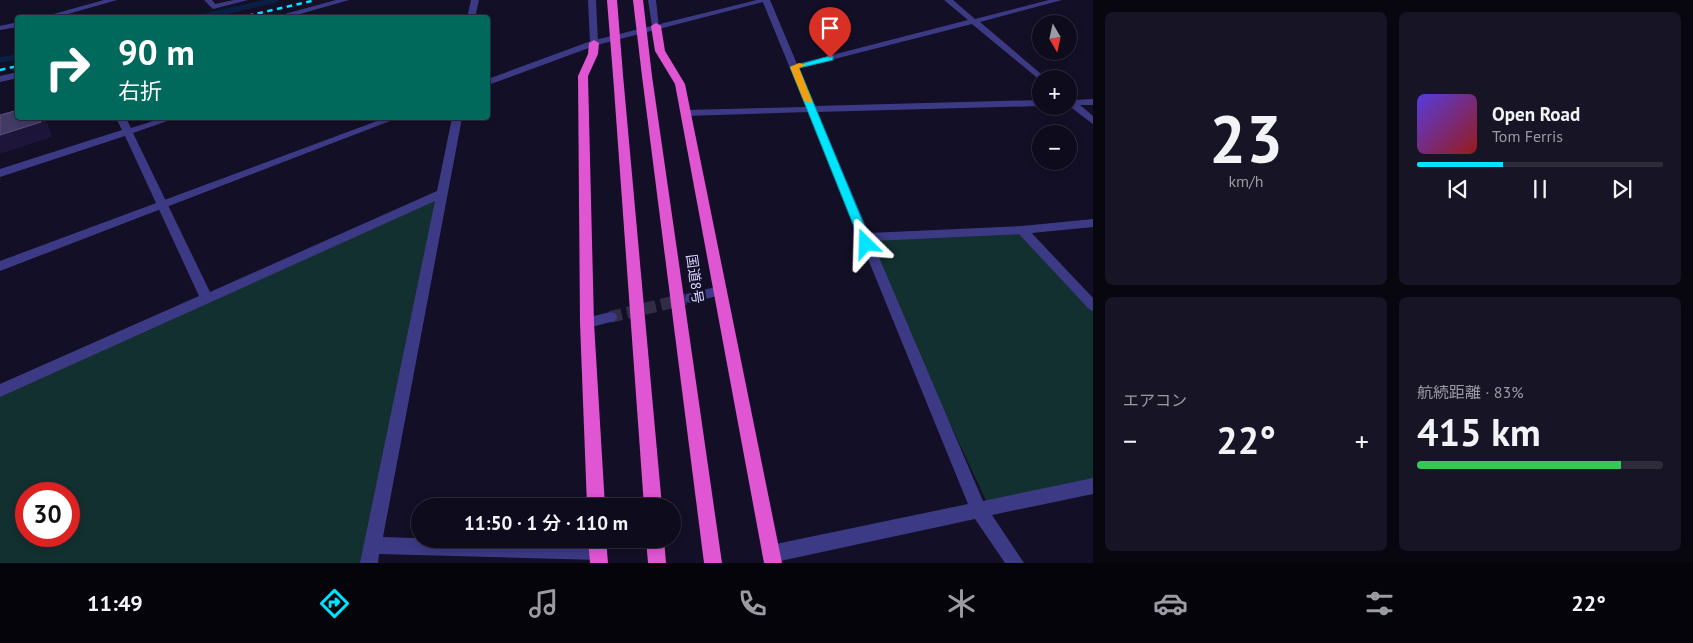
<!DOCTYPE html>
<html lang="ja">
<meta charset="utf-8">
<style>
:root{--surface:#0e0b1c;--page:#171425;--text:#f1f3f6;--muted:#9b9ba3;--line:#2e2b3b;--accent:#00e5ff}
body{margin:0;font-family:"PT Sans","Noto Sans JP",sans-serif;background:var(--page);color:var(--text);height:100vh;display:flex;flex-direction:column;font-size:19px;white-space:nowrap}
*{box-sizing:border-box;margin:0}
p{font-size:16px;color:var(--muted)}
.icon{flex:none;width:28px;height:28px;fill:none;stroke:currentColor;stroke-width:2;stroke-linecap:round;stroke-linejoin:round}
.map{position:relative;flex:1;overflow:hidden}
.drawer{display:flex;flex-direction:column;gap:12px;padding:12px;background:#08060f;width:600px}
.drawer>*{flex:none}
.top-card{position:absolute;left:15px;top:15px;width:475px;height:105px;border-radius:5px;box-shadow:0 2px 8px #0003,0 0 0 1px var(--line);background:#00695c;color:#fff;overflow:hidden}
.needle{width:32px;rotate:171deg}
.tools{position:absolute;left:1032px;top:15px;display:grid;gap:10px}
.tools a{display:grid;place-items:center;width:45px;height:45px;border-radius:50%;background:var(--surface);box-shadow:0 2px 8px #0003,0 0 0 1px var(--line);font-size:25px}
.speed{position:absolute;left:15px;top:482px;display:flex;gap:10px;font-size:25px;font-weight:700;text-align:center}
.speed>*{display:grid;place-content:center;width:65px;height:65px;border-radius:50%;background:var(--surface);box-shadow:0 2px 8px #0003,0 0 0 1px var(--line);line-height:1}
.speed .limit{border:8px solid #d22;background:#fff;color:#111}
.pin{position:absolute;display:grid;place-items:center;width:42px;height:42px;color:#fff;margin:-51px -21px;border-radius:50% 50% 50% 0;rotate:-45deg;box-shadow:0 0 5px #0007}
.pin .icon{rotate:45deg}
.me{position:absolute;width:55px;margin:-28px;rotate:338deg;stroke-linejoin:round;filter:drop-shadow(0 0 4px #0008)}
.turn{display:flex;align-items:center;gap:18px;height:105px;padding:0 20px;font-size:22px}
.turn .icon{width:65px;height:65px;stroke-width:2.5}
.turn b{display:block;font-size:35px;line-height:42px}
.big{font-size:38px;font-weight:600;line-height:1.1}
.drawer .widget{flex:1;display:flex;flex-direction:column;justify-content:center;gap:8px;min-width:0;padding:0 18px;border-radius:8px;background:var(--page)}
.drawer .dial{align-items:center;gap:0}
.dial b{font-size:65px;line-height:1}
.song{display:flex;align-items:center;gap:15px}
.cover{width:60px;height:60px;border-radius:8px;background:linear-gradient(135deg,hsl(250 70% 55%),hsl(0 70% 35%))}
.played{height:5px;border-radius:2px;background:linear-gradient(90deg,var(--accent) 35%,var(--line) 35%)}
.keys{display:flex;justify-content:space-around;direction:ltr}
.heat{display:flex;justify-content:space-between;align-items:center;font-size:28px;direction:ltr}
.charge{height:8px;border-radius:4px;background:linear-gradient(90deg,#34c759 83%,var(--line) 0)}
.drawer .tiles{flex:1;display:grid;gap:12px;grid-template-columns:repeat(2,1fr)}
.trip{position:absolute;left:411px;top:498px;width:270px;height:50px;border-radius:25px;background:var(--surface);box-shadow:0 2px 8px #0003,0 0 0 1px var(--line);font-weight:600;line-height:50px;text-align:center}
.tab-bar{display:flex;height:80px;justify-content:space-around;align-items:center;background:#06040b;color:var(--muted)}
.tab-bar .icon{width:35px;height:35px}
.tab-bar .on{color:var(--accent)}
.tab-bar b{font-size:22px;color:var(--text)}
main{display:flex;flex:1;min-height:0}
.map>svg:first-child{display:block}
.green{fill:#12302f;fill-rule:evenodd}
.lines{fill:none;stroke-linecap:round;stroke-linejoin:round}
.stream{stroke:#0a1f44;stroke-width:5.5}
.minor-tunnel{stroke:#312d47;stroke-width:12;stroke-dasharray:12 5.5;stroke-linecap:butt}
.service{fill:#3d3a85;fill-rule:evenodd}
.minor{fill:#3d3a85;fill-rule:evenodd}
.tertiary{fill:#3d3a85;fill-rule:evenodd}
.trunk{fill:#e055d1;fill-rule:evenodd}
.rail{stroke:#00e5ff;stroke-width:2.5;stroke-dasharray:5.5 4.5;stroke-linecap:butt}
.trunk-bridge{stroke:#e055d1;stroke-width:10}
.shaded-wall{fill:#1d163a}
.building{fill:#433a66;stroke:#5a527e}
.route{fill:#00e5ff;stroke:#0095a6}
.slow{fill:#f59e0b}
.labels{text-anchor:middle;stroke-width:5;stroke-linejoin:round;paint-order:stroke}
.street-label{font-size:14px;fill:#d9d4ff;stroke:#130f26}
</style>
<main>
<div class="map">
<svg width="1093" height="563" viewBox="0 0 1093 563">
<rect width="100%" height="100%" fill="#130f26"/>
<g class="green">
<path d="M 441,194 L 370,563 L 0,563 L 0,391 ZM 26,494 L 69,494 L 69,536 L 26,536 Z"/>
<path d="M 1022,230 L 1093,309 L 1093,486 L 989,507 L 863,237 Z"/>
</g>
<g class="lines">
<g class="stream">
<path d="M 197,18 L 276,0"/>
<path d="M 0,60 L 18,57"/>
</g>
<path class="minor-tunnel" d="M 610,317 L 686,299"/>
<path class="service" d="M 1022,226 L 1026,227 L 1093,298 L 1093,311 L 1089,309 L 1018,233 L 1017,230 Z"/>
<g class="minor">
<path d="M 204,0 L 212,0 L 215,4 L 234,0 L 248,0 L 213,9 Z"/>
<path d="M 336,0 L 349,0 L 286,18 L 270,18 Z"/>
<path d="M 471,0 L 479,0 L 475,18 L 467,18 Z"/>
<path d="M 588,0 L 596,0 L 598,43 L 594,46 L 590,43 Z"/>
<path d="M 648,0 L 656,0 L 659,28 L 652,26 Z"/>
<path d="M 762,0 L 770,0 L 797,64 L 968,20 L 944,0 L 953,0 L 975,19 L 1049,0 L 1062,0 L 980,22 L 1047,79 L 1041,79 L 1041,81 L 972,24 L 799,68 L 815,106 L 1041,100 L 1041,106 L 817,112 L 869,233 L 1022,226 L 1093,219 L 1093,227 L 1022,234 L 872,241 L 983,501 L 1093,478 L 1093,494 L 992,515 L 1024,563 L 1005,563 L 975,519 L 771,563 L 765,560 L 762,554 L 765,548 L 771,545 L 968,504 L 808,112 L 686,116 L 681,113 L 686,110 L 806,107 Z"/>
<path d="M 18,72 L 18,78 L 0,82 L 0,76 Z"/>
<path d="M 1069,98 L 1074,100 L 1093,99 L 1093,105 L 1080,105 L 1093,116 L 1093,124 L 1069,106 Z"/>
<path d="M 116,118 L 126,118 L 131,128 L 163,118 L 176,118 L 133,133 L 210,292 L 437,191 L 452,118 L 462,118 L 383,537 L 598,544 L 604,546 L 606,552 L 604,558 L 598,560 L 379,554 L 378,563 L 360,563 L 435,201 L 0,397 L 0,384 L 199,296 L 125,136 L 0,177 L 0,169 L 122,130 Z"/>
<path d="M 720,286 L 724,288 L 726,291 L 724,294 L 691,303 L 686,302 L 685,298 L 686,294 Z"/>
<path d="M 610,312 L 615,313 L 617,317 L 615,321 L 587,328 L 582,327 L 580,323 L 582,319 Z"/>
</g>
<g class="tertiary">
<path d="M 104,0 L 117,0 L 54,18 L 39,18 Z"/>
<path d="M 757,0 L 771,0 L 597,45 L 488,85 L 488,79 L 591,41 Z"/>
<path d="M 18,22 L 18,27 L 0,30 L 0,26 Z"/>
<path d="M 385,118 L 398,118 L 0,271 L 0,261 Z"/>
</g>
<g class="trunk">
<path d="M 656,23 L 661,26 L 665,51 L 685,84 L 782,563 L 764,563 L 675,84 L 655,51 L 651,26 Z"/>
<path d="M 594,40 L 599,43 L 598,54 L 588,76 L 594,323 L 605,506 L 587,506 L 580,323 L 578,76 L 588,54 L 589,43 Z"/>
<path d="M 618,72 L 623,75 L 662,506 L 644,506 L 613,75 Z"/>
<path d="M 647,73 L 652,76 L 722,563 L 704,563 L 642,76 Z"/>
<path d="M 588,539 L 606,539 L 608,563 L 590,563 Z"/>
<path d="M 646,539 L 664,539 L 666,563 L 648,563 Z"/>
</g>
<g class="rail">
<path d="M 238,18 L 316,0"/>
<path d="M 0,70 L 18,66"/>
</g>
<g class="trunk-bridge">
<path d="M 612,0 L 618,75"/>
<path d="M 638,0 L 647,76"/>
</g>
</g>
<path class="shaded-wall" d="M 40,118 L 45,118 L 46,119 L 52,137 L 0,154 L 0,135 Z"/>
<path class="building" d="M 18,110 L 18,118 L 40,118 L 41,122 L 0,135 L 0,115 Z"/>
<path class="route" d="M 830,56 L 833,56 L 833,60 L 799,68 L 872,244 L 866,248 L 861,244 L 790,67 Z"/>
<path class="slow" d="M 799,63 L 806,65 L 799,68 L 812,101 L 811,103 L 804,101 L 790,67 Z"/>
<g class="labels">
<g class="street-label">
<text transform="translate(695 279) rotate(82)" y="5">国道8号</text>
</g>
</g>
</svg>
<div class="tools">
<a><svg class="needle" viewBox="-14 -14 28 28"><path d="M0-13l5 13h-10z" fill="#e53935"/><path d="M0 13l5-13h-10z" fill="#9b9ba3"/></svg></a>
<a>+</a>
<a>−</a>
</div>
<div class="speed"><div class="limit">30</div></div>
<div class="pin" style="left:830px;top:58px;background:#d93025"><svg class="icon" aria-label="arrive" viewBox="0 0 24 24"><path d="M6 21V4h12l-3 4 3 4H6"/></svg></div>
<svg class="me" style="left:866px;top:244px" viewBox="-20 -20 40 40"><path d="M0-17L14 15 0 8-14 15z" fill="#00e5ff" stroke="#fff" stroke-width="4"/></svg>
<div class="trip">11:50 · 1 分 · 110 m</div>
<div class="top-card">
<div class="turn"><svg class="icon" aria-label="right" viewBox="0 0 24 24"><path d="M7 20v-9h11M14 6l5 5-5 5"/></svg><div><b>90 m</b>右折</div></div>
</div>
</div>
<section class="drawer">
<div class="tiles">
<div class="widget dial"><b>23</b><p>km/h</p></div>
<div class="widget">
<div class="song"><i class="cover"></i><div><b>Open Road</b><p>Tom Ferris</p></div></div>
<div class="played"></div>
<div class="keys"><svg class="icon" aria-label="previous" viewBox="0 0 24 24"><path d="M18 5L8 12l10 7zM5 5v14"/></svg><svg class="icon" aria-label="pause" viewBox="0 0 24 24"><path d="M8 5v14M16 5v14"/></svg><svg class="icon" aria-label="next" viewBox="0 0 24 24"><path d="M6 5l10 7-10 7zM19 5v14"/></svg></div>
</div>
<div class="widget"><p>エアコン</p>
<div class="heat"><a>−</a><b class="big">22°</b><a>+</a></div>
</div>
<div class="widget"><p>航続距離 · 83%</p><b class="big">415 km</b><div class="charge"></div></div>
</div>
</section>
</main>
<nav class="tab-bar">
<b>11:49</b>
<svg class="icon on" aria-label="directions" viewBox="0 0 24 24"><path d="M12 3l9 9-9 9-9-9zM9 14v-3h6M13 9l2 2-2 2"/></svg>
<svg class="icon" aria-label="music" viewBox="0 0 24 24"><path d="M9 18V5l10-2v13"/><circle cx="6" cy="18" r="3"/><circle cx="16" cy="16" r="3"/></svg>
<svg class="icon" aria-label="phone" viewBox="0 0 24 24"><path d="M5 4h4l2 5-3 2q2 4 5 5l2-3 5 2v4C11 20 4 13 5 4z"/></svg>
<svg class="icon" aria-label="climate" viewBox="0 0 24 24"><path d="M12 3v18M4 7l16 10M4 17L20 7"/></svg>
<svg class="icon" aria-label="car" viewBox="0 0 24 24"><path d="M5 17H2v-5l4-1 3-4h7l3 4 3 1v5h-3M9 17h6M6 11h13"/><circle cx="7" cy="17" r="2"/><circle cx="17" cy="17" r="2"/></svg>
<svg class="icon" aria-label="filters" viewBox="0 0 24 24"><path d="M4 7h16M4 17h16"/><circle cx="9" cy="7" r="2"/><circle cx="15" cy="17" r="2"/></svg>
<b>22°</b>
</nav>
